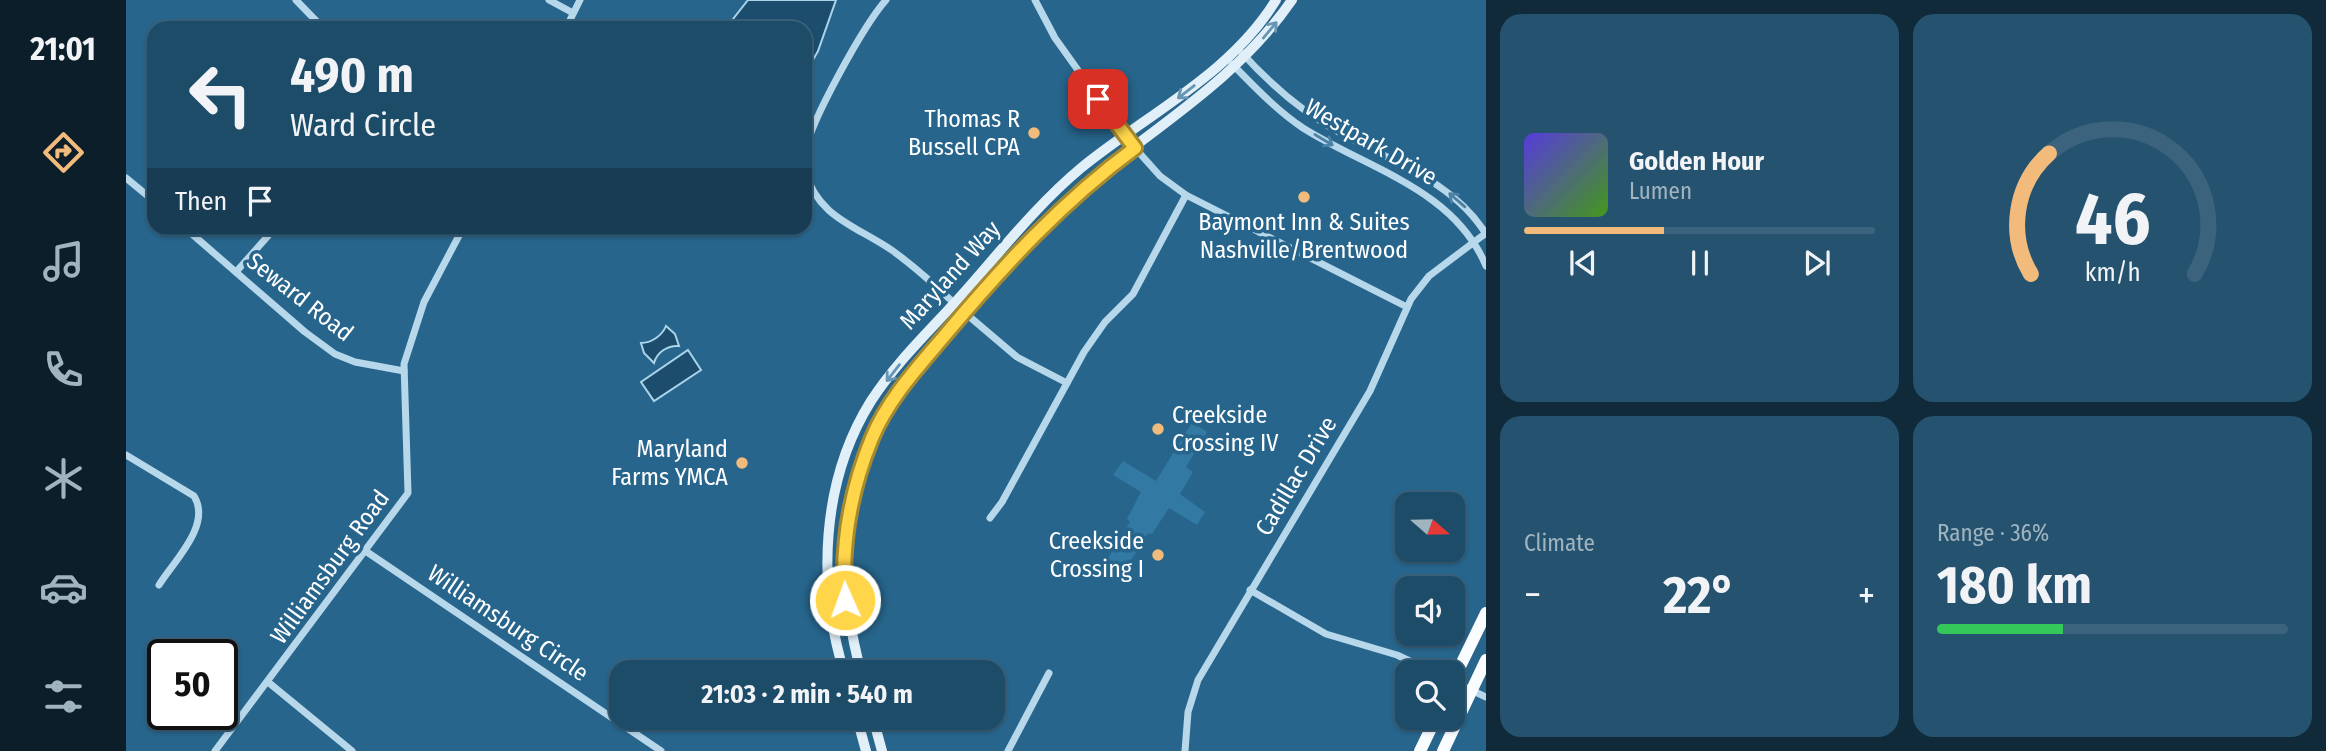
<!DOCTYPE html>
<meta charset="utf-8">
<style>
:root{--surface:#1d4c69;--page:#25536f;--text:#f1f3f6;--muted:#a0b4c0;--line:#3b637d;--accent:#f2bb7c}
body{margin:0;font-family:"Fira Sans Condensed",sans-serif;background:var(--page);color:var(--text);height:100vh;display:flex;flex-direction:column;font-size:26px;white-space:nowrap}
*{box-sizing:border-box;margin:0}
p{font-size:23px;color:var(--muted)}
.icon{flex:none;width:38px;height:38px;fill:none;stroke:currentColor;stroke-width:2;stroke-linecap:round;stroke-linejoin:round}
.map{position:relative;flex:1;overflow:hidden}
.details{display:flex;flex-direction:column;gap:14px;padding:14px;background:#102a3a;width:840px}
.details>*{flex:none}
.top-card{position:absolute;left:21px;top:21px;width:665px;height:214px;border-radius:21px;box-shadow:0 2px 5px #0004,0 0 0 2px var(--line);background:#1d4c69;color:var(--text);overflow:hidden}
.needle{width:46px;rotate:110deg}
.fabs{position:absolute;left:1269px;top:492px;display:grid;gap:14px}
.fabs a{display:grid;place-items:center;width:70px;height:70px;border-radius:14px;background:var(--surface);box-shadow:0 2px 5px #0004,0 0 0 2px var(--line);font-size:35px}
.speed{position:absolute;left:21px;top:639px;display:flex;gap:14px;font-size:35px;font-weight:700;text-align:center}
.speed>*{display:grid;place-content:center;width:91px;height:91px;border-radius:50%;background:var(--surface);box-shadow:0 2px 5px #0004,0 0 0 2px var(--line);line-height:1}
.speed .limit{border:4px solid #111;border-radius:10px;background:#fff;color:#111}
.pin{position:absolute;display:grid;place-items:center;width:60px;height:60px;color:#fff;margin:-30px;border-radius:14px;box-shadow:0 4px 10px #0006}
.me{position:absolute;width:77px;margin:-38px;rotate:358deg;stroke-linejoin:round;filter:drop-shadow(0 0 5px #0008)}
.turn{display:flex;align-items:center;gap:24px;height:147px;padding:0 28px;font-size:32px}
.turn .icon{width:91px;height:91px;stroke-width:2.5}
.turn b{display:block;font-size:49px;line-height:60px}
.then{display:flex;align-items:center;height:66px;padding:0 28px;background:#0003;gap:14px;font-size:26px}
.big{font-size:52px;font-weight:700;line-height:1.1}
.details .widget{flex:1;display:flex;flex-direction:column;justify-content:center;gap:10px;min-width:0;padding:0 24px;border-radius:21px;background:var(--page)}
.details .dial{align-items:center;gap:0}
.dial svg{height:182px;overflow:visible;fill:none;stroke:var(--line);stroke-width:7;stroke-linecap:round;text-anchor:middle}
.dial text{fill:var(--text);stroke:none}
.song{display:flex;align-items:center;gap:21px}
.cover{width:84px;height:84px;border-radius:10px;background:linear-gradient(135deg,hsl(250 70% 55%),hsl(100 70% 35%))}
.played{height:7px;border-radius:4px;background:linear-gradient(90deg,var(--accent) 40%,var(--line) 40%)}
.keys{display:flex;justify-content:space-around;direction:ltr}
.heat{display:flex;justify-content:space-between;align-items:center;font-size:38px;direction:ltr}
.charge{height:10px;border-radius:5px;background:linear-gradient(90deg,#34c759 36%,var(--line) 0)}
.details .tiles{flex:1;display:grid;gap:14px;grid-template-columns:repeat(2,1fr)}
.trip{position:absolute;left:483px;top:660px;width:396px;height:70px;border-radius:21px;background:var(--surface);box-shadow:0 2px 5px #0004,0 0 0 2px var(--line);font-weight:700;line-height:70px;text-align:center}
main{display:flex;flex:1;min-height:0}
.menu{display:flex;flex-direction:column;width:126px;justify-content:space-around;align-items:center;background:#0c1e2a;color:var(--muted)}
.menu .icon{width:49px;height:49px}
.menu .on{color:var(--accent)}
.menu b{font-size:32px;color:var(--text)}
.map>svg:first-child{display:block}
.green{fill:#3279a4}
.water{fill:#1c4d6d;stroke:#abd4ea;stroke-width:2}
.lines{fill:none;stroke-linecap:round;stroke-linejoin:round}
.minor{stroke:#b7d7ea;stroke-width:7}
.secondary{stroke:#e1eff9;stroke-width:10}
.primary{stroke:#fafdff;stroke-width:12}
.oneway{stroke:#6895b2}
.oneway2{stroke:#4b82a4}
.route-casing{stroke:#a68a30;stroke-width:18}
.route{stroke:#ffd54a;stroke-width:12}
.poi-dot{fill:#f2bb7c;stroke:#27658c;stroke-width:2.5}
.labels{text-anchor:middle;stroke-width:7;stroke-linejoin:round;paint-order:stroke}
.poi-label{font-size:24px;fill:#fff;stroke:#27658c;text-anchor:end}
.street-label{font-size:24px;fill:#fff;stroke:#27658c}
</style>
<main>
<nav class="menu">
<b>21:01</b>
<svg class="icon on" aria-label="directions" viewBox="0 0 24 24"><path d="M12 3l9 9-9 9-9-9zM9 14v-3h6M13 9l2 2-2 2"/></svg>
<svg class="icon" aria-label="music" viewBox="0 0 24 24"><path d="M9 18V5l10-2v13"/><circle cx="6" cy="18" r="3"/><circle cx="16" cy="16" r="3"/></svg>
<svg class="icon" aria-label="phone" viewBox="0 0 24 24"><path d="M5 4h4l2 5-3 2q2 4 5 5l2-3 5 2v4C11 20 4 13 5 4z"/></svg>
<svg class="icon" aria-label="climate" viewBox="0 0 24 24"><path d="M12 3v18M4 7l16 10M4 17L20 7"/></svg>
<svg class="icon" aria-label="car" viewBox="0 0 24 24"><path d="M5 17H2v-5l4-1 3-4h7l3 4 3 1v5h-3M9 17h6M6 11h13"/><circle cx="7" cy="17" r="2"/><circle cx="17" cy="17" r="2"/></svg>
<svg class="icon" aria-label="filters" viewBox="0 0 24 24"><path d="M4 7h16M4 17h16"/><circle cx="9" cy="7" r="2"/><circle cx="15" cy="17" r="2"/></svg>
</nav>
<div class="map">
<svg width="1360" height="751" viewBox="0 0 1360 751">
<rect width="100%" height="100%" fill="#27658c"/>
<path class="green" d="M 1066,422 L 1081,432 L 1060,467 L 1067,472 L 1054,494 L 1079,512 L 1071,525 L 1043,508 L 1026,534 L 1022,533 L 999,570 L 981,560 L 1004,522 L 1001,519 L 1015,492 L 987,475 L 997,461 L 1030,481 Z"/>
<g class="water">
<path d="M 622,0 L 710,0 L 692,51 L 679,74 L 679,28 L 600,28 Z"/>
<path d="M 540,326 L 549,334 L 553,346 C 542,345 531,352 528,363 L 518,353 L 515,343 C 525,343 536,336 540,326 Z"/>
<path d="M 562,350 L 575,370 L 528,401 L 515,382 Z"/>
</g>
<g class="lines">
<g class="minor">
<path d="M 170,0 L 197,28"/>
<path d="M 423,0 L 447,13"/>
<path d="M 909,0 L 929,38 L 999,136"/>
<path d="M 440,28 L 454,0"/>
<path d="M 1116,53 C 1144,84 1179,114 1216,134 C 1267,162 1328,182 1360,234"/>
<path d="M 1106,64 C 1128,86 1150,110 1177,128 C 1242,169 1328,189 1360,266"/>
<path d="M 1009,148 L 1034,176 L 1060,195 L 1281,307"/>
<path d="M 679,152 C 685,120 738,25 760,0"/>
<path d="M 679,171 C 692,218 731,226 767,251 C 789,267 809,285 829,304"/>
<path d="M 0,178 L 28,201"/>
<path d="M 59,228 L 179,332 L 209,354 L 229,362 L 278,371"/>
<path d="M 110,272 L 149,228"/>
<path d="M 838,312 L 891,357 L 941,383"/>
<path d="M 0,455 L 68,496 C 86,525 48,561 33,585"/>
<path d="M 864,518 L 876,502 L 958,352 L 979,322 L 1007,294 L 1060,195"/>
<path d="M 241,552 L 535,751"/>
<path d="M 1124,590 L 1200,634 L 1271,655 L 1307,672"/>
<path d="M 1326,681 L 1360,697"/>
<path d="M 142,682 L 226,751"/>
<path d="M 89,751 L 282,493 L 278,364 L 298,302 L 337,228"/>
<path d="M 882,751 L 923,673"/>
<path d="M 1059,751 L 1062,712 L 1072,680 L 1244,391 L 1285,299 L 1303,276 L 1360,233"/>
</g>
<g class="secondary">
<path d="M 718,672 C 691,584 695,481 745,401 C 772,359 810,325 842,288 C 878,247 913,203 955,168 C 1021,114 1104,75 1150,0"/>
<path d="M 735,672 C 689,499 746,413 860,289 C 893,253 924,214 962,182 C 1034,124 1113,77 1166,0"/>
<path d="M 731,718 L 740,751"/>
<path d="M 747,718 L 756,751"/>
</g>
<g class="primary">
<path d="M 1326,683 L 1360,613"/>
<path d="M 1294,751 L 1310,718"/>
<path d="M 1317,751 L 1360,660"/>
</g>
</g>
<defs><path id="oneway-shaft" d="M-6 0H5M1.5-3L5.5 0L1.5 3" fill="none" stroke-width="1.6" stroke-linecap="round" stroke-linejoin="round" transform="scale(1.75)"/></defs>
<g class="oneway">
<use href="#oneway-shaft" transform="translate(1144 30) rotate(-50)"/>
<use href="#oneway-shaft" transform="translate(1060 92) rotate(142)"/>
<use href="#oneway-shaft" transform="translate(767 373) rotate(128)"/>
</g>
<g class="oneway2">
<use href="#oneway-shaft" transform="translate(1198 140) rotate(31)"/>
<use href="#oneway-shaft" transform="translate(1331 200) rotate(-139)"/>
</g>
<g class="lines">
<defs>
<path id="route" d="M 719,600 C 715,545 725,489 746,438 C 762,399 793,366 820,334 C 877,266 937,201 1009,148 L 972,99"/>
</defs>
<use href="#route" class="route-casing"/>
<use href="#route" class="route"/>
</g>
<g class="poi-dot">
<circle cx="908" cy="133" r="7"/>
<circle cx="1178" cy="197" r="7"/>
<circle cx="1032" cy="429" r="7"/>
<circle cx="616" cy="463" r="7"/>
<circle cx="1032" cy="555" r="7"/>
</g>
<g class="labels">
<g class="poi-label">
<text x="894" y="127">Thomas R<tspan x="894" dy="28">Bussell CPA</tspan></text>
<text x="1178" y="230" text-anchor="middle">Baymont Inn &amp; Suites<tspan x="1178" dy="28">Nashville/Brentwood</tspan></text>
<text x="1046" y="423" text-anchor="start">Creekside<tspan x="1046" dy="28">Crossing IV</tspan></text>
<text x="602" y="457">Maryland<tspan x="602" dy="28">Farms YMCA</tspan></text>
<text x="1018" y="549">Creekside<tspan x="1018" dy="28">Crossing I</tspan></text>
</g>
<g class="street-label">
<text transform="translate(1245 142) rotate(30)" y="8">Westpark Drive</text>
<text transform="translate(824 275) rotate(-48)" y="8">Maryland Way</text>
<text transform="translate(174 297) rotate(38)" y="8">Seward Road</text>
<text transform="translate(1170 476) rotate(-59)" y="8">Cadillac Drive</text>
<text transform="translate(204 567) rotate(-54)" y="8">Williamsburg Road</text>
<text transform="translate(382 623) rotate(34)" y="8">Williamsburg Circle</text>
</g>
</g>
</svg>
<div class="fabs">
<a><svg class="needle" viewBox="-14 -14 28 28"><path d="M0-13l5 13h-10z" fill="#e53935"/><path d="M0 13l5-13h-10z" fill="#a0b4c0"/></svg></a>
<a><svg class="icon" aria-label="sound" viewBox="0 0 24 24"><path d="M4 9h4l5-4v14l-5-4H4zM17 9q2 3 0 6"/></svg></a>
<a><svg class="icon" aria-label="search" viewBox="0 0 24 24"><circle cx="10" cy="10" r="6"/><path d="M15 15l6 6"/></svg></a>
</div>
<div class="speed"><div class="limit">50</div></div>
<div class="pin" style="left:972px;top:99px;background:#d93025"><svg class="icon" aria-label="arrive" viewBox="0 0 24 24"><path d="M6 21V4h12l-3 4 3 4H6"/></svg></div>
<svg class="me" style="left:719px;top:600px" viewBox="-20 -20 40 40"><circle r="17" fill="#ffd54a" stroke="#fff" stroke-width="3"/><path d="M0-11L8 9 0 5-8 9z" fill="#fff"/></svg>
<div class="trip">21:03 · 2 min · 540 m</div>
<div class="top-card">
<div class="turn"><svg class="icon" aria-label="left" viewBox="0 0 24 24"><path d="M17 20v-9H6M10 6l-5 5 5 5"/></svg><div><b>490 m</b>Ward Circle</div></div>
<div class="then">Then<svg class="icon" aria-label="arrive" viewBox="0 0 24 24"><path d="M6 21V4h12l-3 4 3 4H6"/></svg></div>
</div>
</div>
<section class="details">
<div class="tiles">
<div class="widget">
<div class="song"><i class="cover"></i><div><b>Golden Hour</b><p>Lumen</p></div></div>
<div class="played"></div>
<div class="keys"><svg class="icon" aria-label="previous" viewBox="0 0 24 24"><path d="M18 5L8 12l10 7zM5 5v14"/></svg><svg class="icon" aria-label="pause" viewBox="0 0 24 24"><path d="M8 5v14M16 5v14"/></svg><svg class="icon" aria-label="next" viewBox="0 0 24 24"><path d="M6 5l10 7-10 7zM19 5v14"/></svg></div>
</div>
<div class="widget dial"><svg viewBox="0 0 100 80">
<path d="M14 69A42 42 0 1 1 86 69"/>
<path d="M14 69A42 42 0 0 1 22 16" stroke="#f2bb7c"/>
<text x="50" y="56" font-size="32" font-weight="700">46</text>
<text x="50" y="72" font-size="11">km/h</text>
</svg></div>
<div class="widget"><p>Climate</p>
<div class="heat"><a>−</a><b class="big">22°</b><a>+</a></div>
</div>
<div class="widget"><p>Range · 36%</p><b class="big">180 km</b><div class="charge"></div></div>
</div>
</section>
</main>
